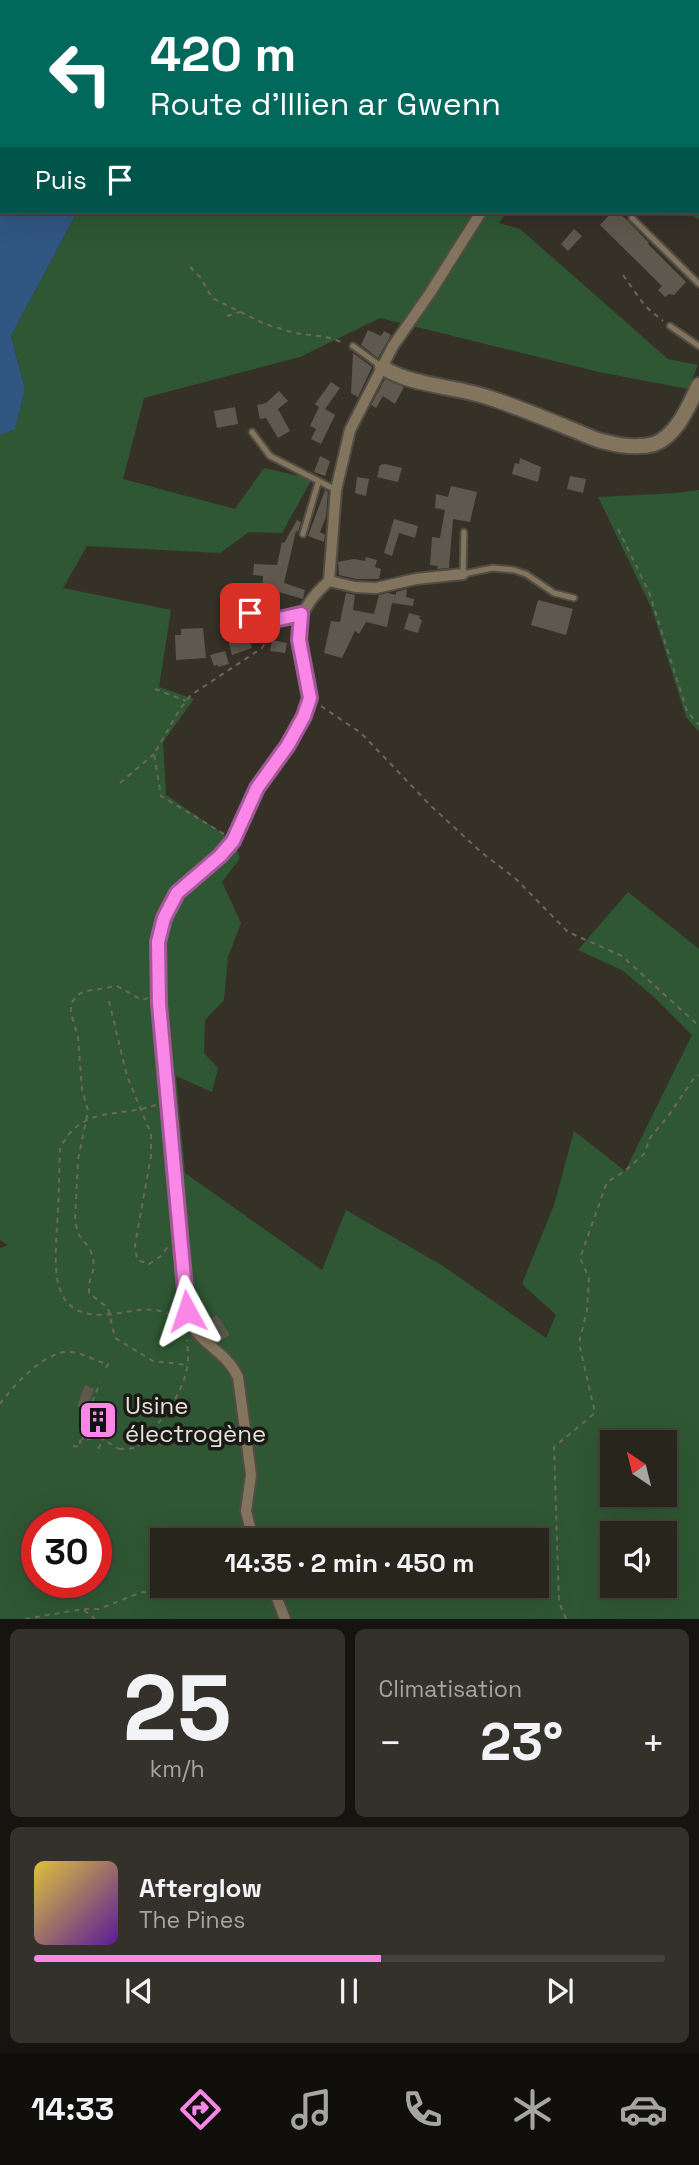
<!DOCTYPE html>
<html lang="fr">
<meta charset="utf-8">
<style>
:root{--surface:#28251d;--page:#34312a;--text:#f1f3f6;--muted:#a5a5a4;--line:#44423b;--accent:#fa87e8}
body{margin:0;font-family:"Space Grotesk",sans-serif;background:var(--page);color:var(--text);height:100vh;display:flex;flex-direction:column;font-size:26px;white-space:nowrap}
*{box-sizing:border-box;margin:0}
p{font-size:23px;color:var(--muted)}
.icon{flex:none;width:38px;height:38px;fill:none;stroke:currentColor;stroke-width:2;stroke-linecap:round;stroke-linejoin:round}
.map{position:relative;height:1619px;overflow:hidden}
.panel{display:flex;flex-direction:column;gap:10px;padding:10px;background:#161410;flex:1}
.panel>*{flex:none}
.guide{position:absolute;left:0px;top:0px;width:700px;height:214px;box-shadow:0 7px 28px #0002,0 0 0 2px var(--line);background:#00695c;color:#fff;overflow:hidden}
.needle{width:46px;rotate:325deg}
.controls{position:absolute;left:600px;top:1430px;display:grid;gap:14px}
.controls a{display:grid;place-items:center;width:77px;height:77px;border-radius:0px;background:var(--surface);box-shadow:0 7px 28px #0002,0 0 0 2px var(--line);font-size:35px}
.speed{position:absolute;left:21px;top:1507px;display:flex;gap:14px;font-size:35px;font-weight:700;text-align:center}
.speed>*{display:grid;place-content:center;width:91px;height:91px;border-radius:50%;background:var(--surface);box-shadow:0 7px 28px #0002,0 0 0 2px var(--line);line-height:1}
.speed .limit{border:10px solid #d22;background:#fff;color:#111}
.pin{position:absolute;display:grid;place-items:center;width:60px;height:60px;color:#fff;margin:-30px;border-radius:14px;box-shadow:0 4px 10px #0006}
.me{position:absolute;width:77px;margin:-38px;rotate:355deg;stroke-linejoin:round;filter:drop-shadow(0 0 5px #0008)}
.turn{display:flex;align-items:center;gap:24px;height:147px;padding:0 35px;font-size:32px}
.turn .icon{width:91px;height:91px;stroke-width:2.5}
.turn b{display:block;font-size:49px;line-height:60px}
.then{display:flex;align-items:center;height:66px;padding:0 35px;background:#0003;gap:14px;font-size:26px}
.big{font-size:52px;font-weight:800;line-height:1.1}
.panel .tile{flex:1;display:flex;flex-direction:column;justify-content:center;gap:10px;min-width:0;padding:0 24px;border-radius:10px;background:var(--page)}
.panel .dial{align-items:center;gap:0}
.dial b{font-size:91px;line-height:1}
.song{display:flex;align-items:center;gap:21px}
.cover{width:84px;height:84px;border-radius:10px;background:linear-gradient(135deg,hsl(50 70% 55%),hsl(270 70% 35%))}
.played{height:7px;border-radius:4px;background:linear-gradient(90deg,var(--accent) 55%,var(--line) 55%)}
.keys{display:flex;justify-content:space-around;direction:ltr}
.heat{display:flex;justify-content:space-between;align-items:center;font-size:38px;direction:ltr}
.panel .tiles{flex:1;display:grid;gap:10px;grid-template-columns:1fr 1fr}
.tile:last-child{grid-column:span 2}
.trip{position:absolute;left:150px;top:1528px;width:399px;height:70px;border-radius:0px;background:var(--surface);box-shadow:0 7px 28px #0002,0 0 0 2px var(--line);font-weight:800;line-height:70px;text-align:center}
.dock{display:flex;height:112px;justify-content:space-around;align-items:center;background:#100f0c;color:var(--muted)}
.dock .icon{width:49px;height:49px}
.dock .on{color:var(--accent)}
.dock b{font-size:32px;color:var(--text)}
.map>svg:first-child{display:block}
.green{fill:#2f5733;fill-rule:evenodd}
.water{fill:#305682}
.building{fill:#5e584e}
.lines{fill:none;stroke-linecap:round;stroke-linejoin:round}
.service-casing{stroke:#524d44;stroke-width:9}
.minor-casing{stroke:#524d44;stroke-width:14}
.tertiary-casing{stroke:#524d44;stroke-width:18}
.path{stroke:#6b675e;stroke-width:2;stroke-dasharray:5 5;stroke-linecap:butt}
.service{stroke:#83745e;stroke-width:5}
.minor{stroke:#83745e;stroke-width:10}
.tertiary{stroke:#83745e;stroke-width:14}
.path-bridge{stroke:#6b675e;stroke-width:2;stroke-dasharray:5 5;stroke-linecap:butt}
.route-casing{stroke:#a25897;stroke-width:18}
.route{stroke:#fa87e8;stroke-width:12}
.labels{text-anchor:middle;stroke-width:7;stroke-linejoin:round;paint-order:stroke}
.poi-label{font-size:24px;fill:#e4e1db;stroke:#1b1915;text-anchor:start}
</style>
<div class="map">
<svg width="699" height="1619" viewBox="0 0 699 1619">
<rect width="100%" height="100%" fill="#363127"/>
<g class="green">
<path d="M 155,0 L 699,0 L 699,219 L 686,212 L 698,212 L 698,2 L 155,2 Z"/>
<path d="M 77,212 L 507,212 L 499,223 L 520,229 L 668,359 L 698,365 L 688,389 L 599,372 L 380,318 L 300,357 L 144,398 L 123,479 L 235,509 L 264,468 L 312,479 L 282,533 L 249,532 L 220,553 L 87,546 L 63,588 L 171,610 L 159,687 L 194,699 L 163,742 L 166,795 L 234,841 L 240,858 L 222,882 L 241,923 L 228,957 L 224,1000 L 205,1020 L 204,1053 L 218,1068 L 212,1092 L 176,1076 L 185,1173 L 322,1270 L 346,1210 L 443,1266 L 546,1338 L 556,1315 L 522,1284 L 554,1205 L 574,1131 L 625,1171 L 692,1035 L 655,998 L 622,970 L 578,950 L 628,892 L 699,949 L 699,1619 L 0,1619 L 0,1248 L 8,1245 L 0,1240 L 0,435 L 15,428 L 25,389 L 11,336 ZM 612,1442 L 665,1442 L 665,1494 L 612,1494 ZM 37,1522 L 96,1522 L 96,1582 L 37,1582 ZM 612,1533 L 665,1533 L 665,1586 L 612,1586 ZM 163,1540 L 537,1540 L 537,1586 L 163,1586 Z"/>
<path d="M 699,490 L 699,732 L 686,717 L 652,609 L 598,497 L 676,493 Z"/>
</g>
<path class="water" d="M 0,0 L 155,0 L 2,2 L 2,212 L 77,212 L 11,336 L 25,389 L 15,429 L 0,435 Z"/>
<g class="building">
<path d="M 612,212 L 618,212 L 627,220 L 649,243 L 648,244 L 686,282 L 674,295 L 669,294 L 665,297 L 658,290 L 662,286 L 600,225 Z"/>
<path d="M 574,229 L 582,236 L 568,251 L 561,244 Z"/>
<path d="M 368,330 L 381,336 L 384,331 L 391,335 L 378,358 L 361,345 Z"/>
<path d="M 353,353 L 372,367 L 358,397 L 351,393 Z"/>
<path d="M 385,379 L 404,387 L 395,404 L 383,396 L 376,408 L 371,405 Z"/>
<path d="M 331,382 L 340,388 L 325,409 L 335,415 L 321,444 L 311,439 L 316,429 L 310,426 L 319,407 L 315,404 Z"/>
<path d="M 279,391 L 288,401 L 278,409 L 290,431 L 278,438 L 266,418 L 260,419 L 257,405 L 266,403 Z"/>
<path d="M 235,407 L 238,424 L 217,428 L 214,411 Z"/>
<path d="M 320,456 L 330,461 L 325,476 L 314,472 Z"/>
<path d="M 520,458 L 541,467 L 538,482 L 512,474 L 515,463 L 519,464 Z"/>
<path d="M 385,464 L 402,468 L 398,482 L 377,477 L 380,465 Z"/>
<path d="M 570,476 L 586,479 L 583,493 L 567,489 Z"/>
<path d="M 357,477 L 369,479 L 366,496 L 355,493 Z"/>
<path d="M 451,486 L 477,492 L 470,522 L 453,519 L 449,568 L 437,569 L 438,566 L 430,565 L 432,537 L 440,538 L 445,510 L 435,508 L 436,494 L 448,497 Z"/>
<path d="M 325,490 L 328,492 L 326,517 L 320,532 L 325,535 L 324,542 L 308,536 Z"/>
<path d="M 394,519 L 418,526 L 415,538 L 399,533 L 392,556 L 384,553 Z"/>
<path d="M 297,520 L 301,522 L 298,532 L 296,531 L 284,583 L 305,590 L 303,599 L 272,590 L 272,606 L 261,605 L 263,576 L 253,575 L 254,564 L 277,565 L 282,542 L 284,543 Z"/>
<path d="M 366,557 L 377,560 L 375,567 L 381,569 L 379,579 L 356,579 L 339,575 L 338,562 L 354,559 L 365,561 Z"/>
<path d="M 407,589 L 406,597 L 414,599 L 413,606 L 392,603 L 387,627 L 366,622 L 359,634 L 355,631 L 342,658 L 324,653 L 331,621 L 340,622 L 346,593 L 355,595 L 353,610 L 374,614 L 379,595 L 388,593 L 396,595 L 396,592 Z"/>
<path d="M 538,600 L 573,609 L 566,635 L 531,625 Z"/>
<path d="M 409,613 L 420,616 L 419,619 L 422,620 L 418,633 L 404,629 Z"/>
<path d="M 245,627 L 252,648 L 232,655 L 226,632 Z"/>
<path d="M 203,628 L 206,658 L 176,660 L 175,635 L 181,635 L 181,629 Z"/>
<path d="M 272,640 L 287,643 L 285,653 L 270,651 Z"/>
<path d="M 225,651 L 229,664 L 218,667 L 218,665 L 214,666 L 210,655 Z"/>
<path d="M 217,1315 L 230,1335 L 218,1342 L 203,1324 Z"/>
<path d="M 85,1385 L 94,1389 L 87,1409 L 77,1406 Z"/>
</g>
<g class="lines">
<defs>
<g id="service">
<path d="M 632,218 L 699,284"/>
<path d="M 670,326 L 699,346"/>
<path d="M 353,346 L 382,367"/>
<path d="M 252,432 L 270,456 L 336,490"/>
<path d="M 464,532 L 463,574 L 493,568 L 514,570 L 526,574 L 554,593 L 574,598"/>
<path d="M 303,534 L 318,483"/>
</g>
<g id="minor">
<path d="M 483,0 L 484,2"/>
<path d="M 329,581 L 355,587 L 376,588 L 416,579 L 463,574"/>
<path d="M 250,613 L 279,619 L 301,614"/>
<path d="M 253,1540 L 246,1511 L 251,1475 L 238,1377 C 223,1346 195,1345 186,1311 C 182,1251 177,1191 171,1131 C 167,1082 146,955 166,914 C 169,907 173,897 179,891 C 196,874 220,862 233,841 C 244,825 247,804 257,788 C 271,763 291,743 304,717 C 328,664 265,637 329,581 L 336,490 L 350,430 L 393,346 L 430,293 L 481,212"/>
<path d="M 272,1586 L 285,1619"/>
</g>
<path id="tertiary" d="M 382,367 C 411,386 456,386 490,398 C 518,407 544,418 571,429 C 582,433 594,440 606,442 C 621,446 639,448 654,444 C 677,436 689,405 699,385"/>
</defs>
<use href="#service" class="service-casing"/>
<use href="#minor" class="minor-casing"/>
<use href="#tertiary" class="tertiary-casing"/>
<g class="path">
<path d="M 184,0 L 185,2"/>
<path d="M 505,0 L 506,2"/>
<path d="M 190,267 L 201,278 L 212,298 L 265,324 L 295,333 L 326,337 L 345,343"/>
<path d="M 623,275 L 645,306 L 663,321"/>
<path d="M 227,316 L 240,312"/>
<path d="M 618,529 L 649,592 L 687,711 L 699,725"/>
<path d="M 155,689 L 186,701"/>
<path d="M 321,706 L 361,733 L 430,805 L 481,852 L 516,879 L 568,932 L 622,956 L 699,1026"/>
<path d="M 120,783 L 154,754"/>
<path d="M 224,834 L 161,796 L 154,754 L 180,709 L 191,695 L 262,648 L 273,631"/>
<path d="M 148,998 L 142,1000 L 117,986 L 86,991 L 79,994 L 71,1003 L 71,1013 L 78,1037 L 82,1089 L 88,1111 L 78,1160 L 75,1222 L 79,1235 L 90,1249 L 93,1258 L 94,1267 L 89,1284 L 89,1293 L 108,1308 L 115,1338 L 153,1361 L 188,1365"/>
<path d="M 109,1001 L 127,1076 L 151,1134 L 151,1156 L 135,1245 L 137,1260 L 149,1264 L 161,1256 L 169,1245"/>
<path d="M 156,1105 C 119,1118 80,1105 60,1149 C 59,1174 59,1199 57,1225 C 55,1270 48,1322 113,1314 C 135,1311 156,1304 175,1318"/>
<path d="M 94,1402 L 117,1415 L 98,1449"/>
<path d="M 0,1404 C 13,1386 46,1349 71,1352 C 81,1353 93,1359 103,1363 L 108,1364 L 106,1368"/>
<path d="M 83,1440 L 80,1415 L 81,1409 L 88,1412 L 100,1383"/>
<path d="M 73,1446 L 80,1447 L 80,1441 L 99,1437"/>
<path d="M 119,1449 L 136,1448 C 157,1426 181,1399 187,1368 C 189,1359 188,1349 187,1340"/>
<path d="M 84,1610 L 95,1619"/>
<path d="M 25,1619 L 83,1609 L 99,1609 L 142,1592 L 168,1594 L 179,1586"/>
<path d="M 566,1619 L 559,1602 L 554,1447 L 595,1413 L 579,1343 L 587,1310 L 589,1278 L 580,1258 L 607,1182 L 625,1171 L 645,1153 L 649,1139 L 669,1115 L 694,1078 L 699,1075"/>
</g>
<use href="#service" class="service"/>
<use href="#minor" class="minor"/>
<use href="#tertiary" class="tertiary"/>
<path class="path-bridge" d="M 99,1437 L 119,1449"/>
</g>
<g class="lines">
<defs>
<path id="route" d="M 187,1311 L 159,1004 L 158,942 L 164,918 L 177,893 L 220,856 L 233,841 L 257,788 L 288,745 L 304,716 L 310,698 L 299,640 L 301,614 L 279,619 L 250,613"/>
</defs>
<use href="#route" class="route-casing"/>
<use href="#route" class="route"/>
</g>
<defs>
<symbol id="building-square" viewBox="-11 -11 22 22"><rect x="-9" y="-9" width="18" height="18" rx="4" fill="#fa87e8" stroke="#1b1915"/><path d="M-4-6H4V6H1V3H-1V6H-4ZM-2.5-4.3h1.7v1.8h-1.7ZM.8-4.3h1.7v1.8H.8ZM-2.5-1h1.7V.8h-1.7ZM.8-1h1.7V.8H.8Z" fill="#111"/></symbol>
</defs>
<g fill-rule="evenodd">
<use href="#building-square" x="76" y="1398" width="44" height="44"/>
</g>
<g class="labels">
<g class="poi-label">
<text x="125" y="1414">Usine<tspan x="125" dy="28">électrogène</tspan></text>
</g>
</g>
</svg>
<div class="controls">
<a><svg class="needle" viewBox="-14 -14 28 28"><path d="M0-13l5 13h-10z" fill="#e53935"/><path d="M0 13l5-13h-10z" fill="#a5a5a4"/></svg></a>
<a><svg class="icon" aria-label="sound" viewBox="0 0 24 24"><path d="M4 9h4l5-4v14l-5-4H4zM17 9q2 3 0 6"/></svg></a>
</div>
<div class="speed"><div class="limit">30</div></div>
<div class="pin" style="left:250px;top:613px;background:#d93025"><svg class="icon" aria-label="arrive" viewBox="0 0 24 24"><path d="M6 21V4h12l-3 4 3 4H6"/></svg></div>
<svg class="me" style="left:187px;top:1311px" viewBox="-20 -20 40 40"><path d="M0-17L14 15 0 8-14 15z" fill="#fa87e8" stroke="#fff" stroke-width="4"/></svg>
<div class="trip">14:35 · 2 min · 450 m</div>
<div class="guide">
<div class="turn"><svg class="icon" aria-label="left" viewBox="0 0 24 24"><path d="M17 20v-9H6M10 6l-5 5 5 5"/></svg><div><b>420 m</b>Route d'Illien ar Gwenn</div></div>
<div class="then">Puis<svg class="icon" aria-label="arrive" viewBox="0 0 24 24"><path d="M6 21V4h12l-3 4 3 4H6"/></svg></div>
</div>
</div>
<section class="panel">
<div class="tiles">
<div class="tile dial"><b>25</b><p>km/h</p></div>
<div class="tile"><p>Climatisation</p>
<div class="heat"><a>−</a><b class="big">23°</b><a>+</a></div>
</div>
<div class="tile">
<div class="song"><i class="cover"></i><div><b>Afterglow</b><p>The Pines</p></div></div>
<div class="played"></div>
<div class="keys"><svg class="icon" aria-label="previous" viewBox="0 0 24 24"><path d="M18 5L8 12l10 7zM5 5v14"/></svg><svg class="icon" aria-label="pause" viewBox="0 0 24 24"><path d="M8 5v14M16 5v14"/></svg><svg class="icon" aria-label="next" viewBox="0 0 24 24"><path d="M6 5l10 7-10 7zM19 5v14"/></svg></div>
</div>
</div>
</section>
<nav class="dock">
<b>14:33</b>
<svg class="icon on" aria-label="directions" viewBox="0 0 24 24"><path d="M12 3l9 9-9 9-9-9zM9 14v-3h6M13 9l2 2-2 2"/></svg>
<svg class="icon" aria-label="music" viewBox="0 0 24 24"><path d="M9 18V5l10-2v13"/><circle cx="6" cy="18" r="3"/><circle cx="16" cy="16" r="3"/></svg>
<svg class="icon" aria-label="phone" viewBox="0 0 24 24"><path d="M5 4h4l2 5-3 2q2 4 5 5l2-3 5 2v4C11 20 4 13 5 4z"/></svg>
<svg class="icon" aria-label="climate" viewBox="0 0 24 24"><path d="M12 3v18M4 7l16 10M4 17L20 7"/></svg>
<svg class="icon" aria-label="car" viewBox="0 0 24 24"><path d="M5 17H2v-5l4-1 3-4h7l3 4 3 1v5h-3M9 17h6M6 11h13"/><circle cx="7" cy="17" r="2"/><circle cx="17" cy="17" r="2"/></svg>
</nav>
